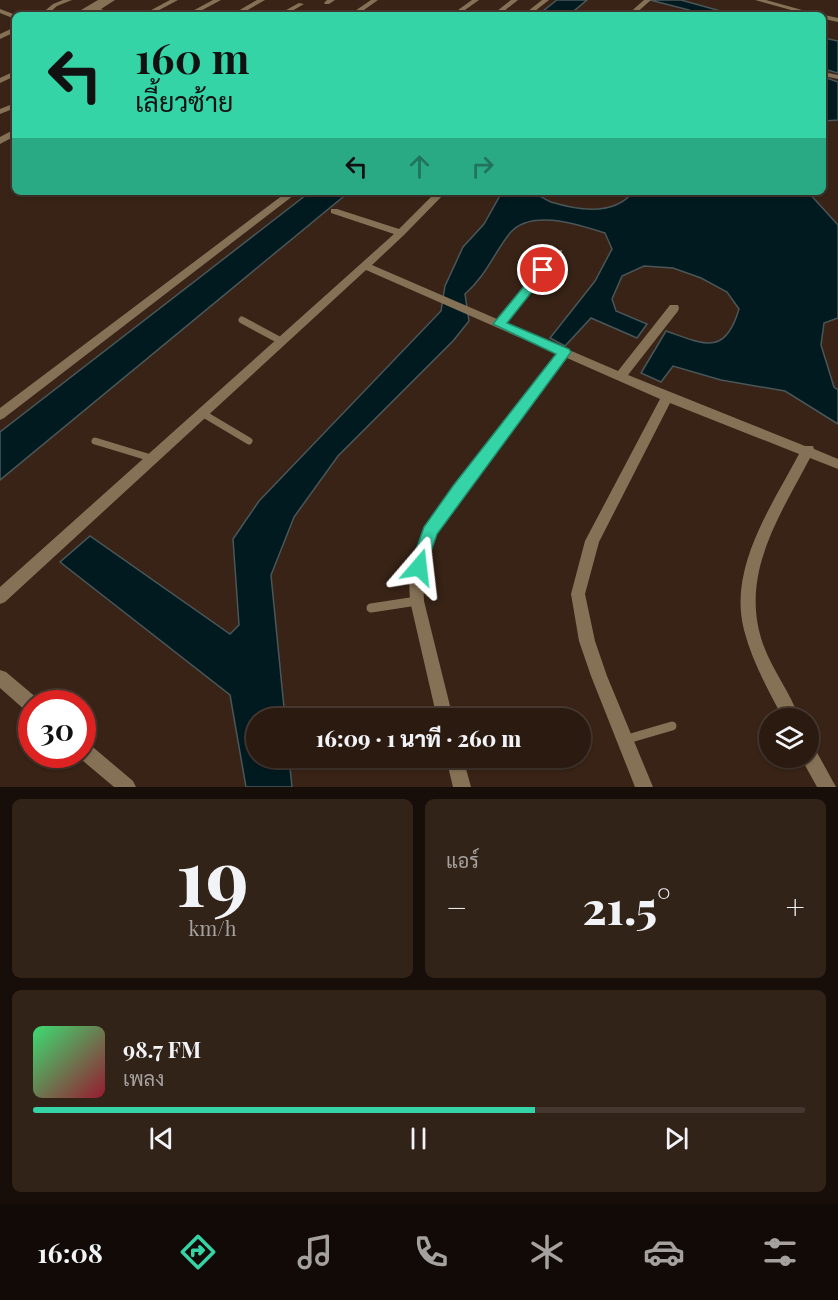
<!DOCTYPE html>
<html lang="th">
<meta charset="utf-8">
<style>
:root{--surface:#2a1a10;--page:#322319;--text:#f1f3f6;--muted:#a5a19f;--line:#463830;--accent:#35d4a7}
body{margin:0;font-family:"Playfair Display",Sarabun,serif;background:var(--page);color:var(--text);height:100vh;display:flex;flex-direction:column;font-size:22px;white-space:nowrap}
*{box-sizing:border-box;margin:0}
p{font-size:20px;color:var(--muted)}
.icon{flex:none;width:33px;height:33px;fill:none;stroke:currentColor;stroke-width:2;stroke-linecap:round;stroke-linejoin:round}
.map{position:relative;height:787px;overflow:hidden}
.drawer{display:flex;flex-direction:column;gap:12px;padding:12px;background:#170e09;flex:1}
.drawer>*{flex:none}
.guide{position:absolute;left:12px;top:12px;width:814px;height:183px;border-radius:9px;box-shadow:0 2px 4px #0004,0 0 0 2px var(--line);background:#35d4a7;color:#111;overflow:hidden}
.fabs{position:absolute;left:759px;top:708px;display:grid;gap:12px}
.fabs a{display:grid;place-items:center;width:60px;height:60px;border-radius:50%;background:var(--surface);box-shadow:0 2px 4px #0004,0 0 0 2px var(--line);font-size:30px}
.speed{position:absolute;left:18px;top:690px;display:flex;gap:12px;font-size:30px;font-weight:700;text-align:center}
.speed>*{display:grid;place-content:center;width:78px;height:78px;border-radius:50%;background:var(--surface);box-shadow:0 2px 4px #0004,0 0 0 2px var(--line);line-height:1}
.speed .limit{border:9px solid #d22;background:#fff;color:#111}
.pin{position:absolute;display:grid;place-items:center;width:51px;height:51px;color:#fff;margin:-26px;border:3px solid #fff;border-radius:50%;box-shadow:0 2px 6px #0007}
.me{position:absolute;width:66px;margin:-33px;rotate:17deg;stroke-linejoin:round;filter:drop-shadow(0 0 4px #0008)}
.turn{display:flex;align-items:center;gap:21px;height:126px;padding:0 24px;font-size:27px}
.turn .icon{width:78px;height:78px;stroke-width:2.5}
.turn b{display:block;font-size:42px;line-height:51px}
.lanes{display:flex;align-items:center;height:57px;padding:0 24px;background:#0003;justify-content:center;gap:30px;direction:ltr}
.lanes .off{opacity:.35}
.big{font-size:45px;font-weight:800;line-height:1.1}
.drawer .tile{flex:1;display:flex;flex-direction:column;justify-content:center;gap:9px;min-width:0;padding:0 21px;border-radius:9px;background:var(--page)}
.drawer .dial{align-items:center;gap:0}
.dial b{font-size:78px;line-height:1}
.song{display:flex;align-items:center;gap:18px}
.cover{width:72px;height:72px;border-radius:9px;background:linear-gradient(135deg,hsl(140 70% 55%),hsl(350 70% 35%))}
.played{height:6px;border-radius:3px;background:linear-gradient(90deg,var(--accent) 65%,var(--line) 65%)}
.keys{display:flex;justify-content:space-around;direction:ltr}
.heat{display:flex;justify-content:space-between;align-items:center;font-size:33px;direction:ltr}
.drawer .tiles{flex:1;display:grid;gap:12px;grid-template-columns:1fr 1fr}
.tile:last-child{grid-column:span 2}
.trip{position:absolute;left:246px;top:708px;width:345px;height:60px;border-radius:30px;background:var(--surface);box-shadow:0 2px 4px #0004,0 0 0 2px var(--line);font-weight:800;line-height:60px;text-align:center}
.tab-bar{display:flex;height:96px;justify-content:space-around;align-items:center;background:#110a06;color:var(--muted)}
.tab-bar .icon{width:42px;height:42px}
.tab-bar .on{color:var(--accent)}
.tab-bar b{font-size:27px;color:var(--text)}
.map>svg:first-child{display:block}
.water{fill:#001a20;stroke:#495759;stroke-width:1.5}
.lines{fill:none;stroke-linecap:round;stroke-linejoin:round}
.service-far1{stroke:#857155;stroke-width:7}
.service{stroke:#857155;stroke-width:9}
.minor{fill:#857155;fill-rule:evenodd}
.route{fill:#35d4a7;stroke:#228a6d;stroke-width:1.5}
</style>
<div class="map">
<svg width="838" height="787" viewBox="0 0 838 787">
<rect width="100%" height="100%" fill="#382316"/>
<g class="water">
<path d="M 557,0 L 587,0 L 569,15 L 538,15 Z"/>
<path d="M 650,0 L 681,0 L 735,15 L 687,15 L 689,10 Z"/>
<path d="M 824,38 L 838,41 L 838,73 L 824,69 Z"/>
<path d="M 824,77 L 838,82 L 838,120 L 824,121 Z"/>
<path d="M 310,192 L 349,192 L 0,480 L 0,432 Z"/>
<path d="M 502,192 C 511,192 521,190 530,192 C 537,193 544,199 551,202 C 577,210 614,216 633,192 L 808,192 L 838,225 L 838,318 L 824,323 L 821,345 L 834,387 L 838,390 L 838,424 L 785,391 L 721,380 L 673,366 L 661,382 L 641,373 L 666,331 C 704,344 725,357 739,309 L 727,292 L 701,278 L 673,268 L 644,266 L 622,276 L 612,299 L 616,311 L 647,324 L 637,338 L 591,318 L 565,346 L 550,338 L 595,281 L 612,249 L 605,233 C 579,225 531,208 510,233 C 494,253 486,276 465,294 L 469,321 L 453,341 L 338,456 L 294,517 L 271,575 L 285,718 L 256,718 L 256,758 L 289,758 L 292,787 L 246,787 L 230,695 L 60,562 L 90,536 L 230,634 L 239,625 L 233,539 L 259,501 L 441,311 L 445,286 L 463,247 L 484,224 Z"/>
</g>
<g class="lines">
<g class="service-far1">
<path d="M 242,320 L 281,341"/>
<path d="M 202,413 L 249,441"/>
<path d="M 95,441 L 151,458"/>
</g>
<g class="service">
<path d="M 371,608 L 417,601"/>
<path d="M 624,740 L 672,726"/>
</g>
<g class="minor">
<path d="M 63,0 L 72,0 L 57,6 L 47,15 L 40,15 L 53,4 Z"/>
<path d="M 98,0 L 115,0 L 101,9 L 117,15 L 107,15 L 96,11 L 89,15 L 76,13 Z"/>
<path d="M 170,0 L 178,0 L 150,15 L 142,15 Z"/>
<path d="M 213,0 L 221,0 L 193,15 L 185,15 Z"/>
<path d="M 257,0 L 265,0 L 239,15 L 231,15 Z"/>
<path d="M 327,0 L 335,0 L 329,4 L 325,4 L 324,3 Z"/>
<path d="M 371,0 L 378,0 L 357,15 L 349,15 Z"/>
<path d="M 472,0 L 479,0 L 458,15 L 451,15 Z"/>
<path d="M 511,0 L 518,0 L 499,15 L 492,15 Z"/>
<path d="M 542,0 L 549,0 L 530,15 L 523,15 Z"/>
<path d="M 644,0 L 651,0 L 634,15 L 627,15 Z"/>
<path d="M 755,0 L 766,0 L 820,15 L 809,15 Z"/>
<path d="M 299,3 L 304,4 L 285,15 L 277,15 Z"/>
<path d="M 0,9 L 16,15 L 15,19 L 0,13 Z"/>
<path d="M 824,15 L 838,18 L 838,22 L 824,19 Z"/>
<path d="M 15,27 L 15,32 L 0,39 L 0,34 Z"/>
<path d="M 15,71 L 15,76 L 0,83 L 0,78 Z"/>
<path d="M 824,72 L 838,75 L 838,79 L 824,76 Z"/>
<path d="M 15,103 L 15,108 L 0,114 L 0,109 Z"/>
<path d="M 15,129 L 15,136 L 0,144 L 0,137 Z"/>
<path d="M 287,192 L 298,192 L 4,418 L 0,420 L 0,408 Z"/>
<path d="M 436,192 L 446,192 L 404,235 L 372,265 L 497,319 L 554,250 L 562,250 L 562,254 L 506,323 L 618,371 L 670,305 L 678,305 L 679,308 L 678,311 L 628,375 L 805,446 L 813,446 L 814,449 L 838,459 L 838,469 L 810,458 C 779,517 739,575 763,644 C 772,670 791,693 799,718 L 783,718 C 768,690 752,661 744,630 C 728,568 771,507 799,454 L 670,403 L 599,542 L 585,594 L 595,641 L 607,676 L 653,787 L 635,787 L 591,676 L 579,641 L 571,594 L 585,541 L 660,399 L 567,358 L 463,494 L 436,535 L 428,553 L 423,580 L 424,601 L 453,718 L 437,718 L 410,601 L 409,580 L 414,553 L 425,528 L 453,486 L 557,354 L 366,270 L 5,602 L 0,604 L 0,587 L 394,234 L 331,213 L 331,209 L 337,209 L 399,229 Z"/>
<path d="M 0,670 L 6,672 L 38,699 L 40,704 L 32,704 L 32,713 L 26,711 L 0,688 Z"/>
<path d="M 82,741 L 88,743 L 133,781 L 136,787 L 114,787 L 76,755 L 82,754 Z"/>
<path d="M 808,745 L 814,747 L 836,787 L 817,787 L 801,758 L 808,758 Z"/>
<path d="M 446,758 L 463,758 L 471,787 L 453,787 Z"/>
</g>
</g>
<path class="route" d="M 543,267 L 549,270 L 507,323 L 569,349 L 571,352 L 437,534 L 424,572 L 419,574 L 413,572 L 410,567 L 424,527 L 453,486 L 556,354 L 493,324 L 539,268 Z"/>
</svg>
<div class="fabs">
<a><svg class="icon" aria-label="layers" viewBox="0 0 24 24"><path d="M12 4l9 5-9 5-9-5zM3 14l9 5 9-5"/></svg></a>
</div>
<div class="speed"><div class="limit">30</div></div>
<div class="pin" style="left:543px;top:270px;background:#d93025"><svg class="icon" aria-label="arrive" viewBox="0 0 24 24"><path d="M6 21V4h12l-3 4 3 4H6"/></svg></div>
<svg class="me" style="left:419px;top:567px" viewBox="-20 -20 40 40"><path d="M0-17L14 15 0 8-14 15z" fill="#35d4a7" stroke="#fff" stroke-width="4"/></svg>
<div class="trip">16:09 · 1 นาที · 260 m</div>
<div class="guide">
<div class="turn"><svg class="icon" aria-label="left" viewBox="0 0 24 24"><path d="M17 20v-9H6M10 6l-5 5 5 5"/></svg><div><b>160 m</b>เลี้ยวซ้าย</div></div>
<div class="lanes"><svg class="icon" aria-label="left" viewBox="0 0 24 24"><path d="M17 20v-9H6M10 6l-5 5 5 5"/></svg><svg class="icon off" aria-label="ahead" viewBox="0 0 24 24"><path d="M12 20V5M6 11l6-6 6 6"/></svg><svg class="icon off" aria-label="right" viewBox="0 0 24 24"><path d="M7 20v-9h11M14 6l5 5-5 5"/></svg></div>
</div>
</div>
<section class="drawer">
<div class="tiles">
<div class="tile dial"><b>19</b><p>km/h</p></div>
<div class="tile"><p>แอร์</p>
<div class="heat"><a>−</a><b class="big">21.5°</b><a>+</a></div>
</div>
<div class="tile">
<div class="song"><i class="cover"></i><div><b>98.7 FM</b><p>เพลง</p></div></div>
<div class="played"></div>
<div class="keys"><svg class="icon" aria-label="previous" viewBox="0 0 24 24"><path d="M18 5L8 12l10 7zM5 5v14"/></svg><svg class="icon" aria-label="pause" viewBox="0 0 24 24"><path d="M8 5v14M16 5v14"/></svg><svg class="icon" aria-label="next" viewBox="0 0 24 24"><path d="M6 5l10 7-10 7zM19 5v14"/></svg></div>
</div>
</div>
</section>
<nav class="tab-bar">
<b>16:08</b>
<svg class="icon on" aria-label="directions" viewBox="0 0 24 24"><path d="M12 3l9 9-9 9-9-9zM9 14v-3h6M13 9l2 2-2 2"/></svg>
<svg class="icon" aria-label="music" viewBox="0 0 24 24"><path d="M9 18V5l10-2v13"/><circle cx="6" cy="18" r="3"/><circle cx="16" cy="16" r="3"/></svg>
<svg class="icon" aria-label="phone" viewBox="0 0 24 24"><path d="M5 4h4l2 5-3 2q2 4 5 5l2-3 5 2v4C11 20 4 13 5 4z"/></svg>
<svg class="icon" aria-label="climate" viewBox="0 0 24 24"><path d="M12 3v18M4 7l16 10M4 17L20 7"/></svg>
<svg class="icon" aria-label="car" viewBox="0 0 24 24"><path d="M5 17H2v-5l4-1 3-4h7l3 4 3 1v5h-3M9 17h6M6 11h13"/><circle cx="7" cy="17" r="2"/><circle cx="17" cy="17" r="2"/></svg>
<svg class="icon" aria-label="filters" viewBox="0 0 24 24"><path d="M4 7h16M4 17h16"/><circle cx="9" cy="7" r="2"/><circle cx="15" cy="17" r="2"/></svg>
</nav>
